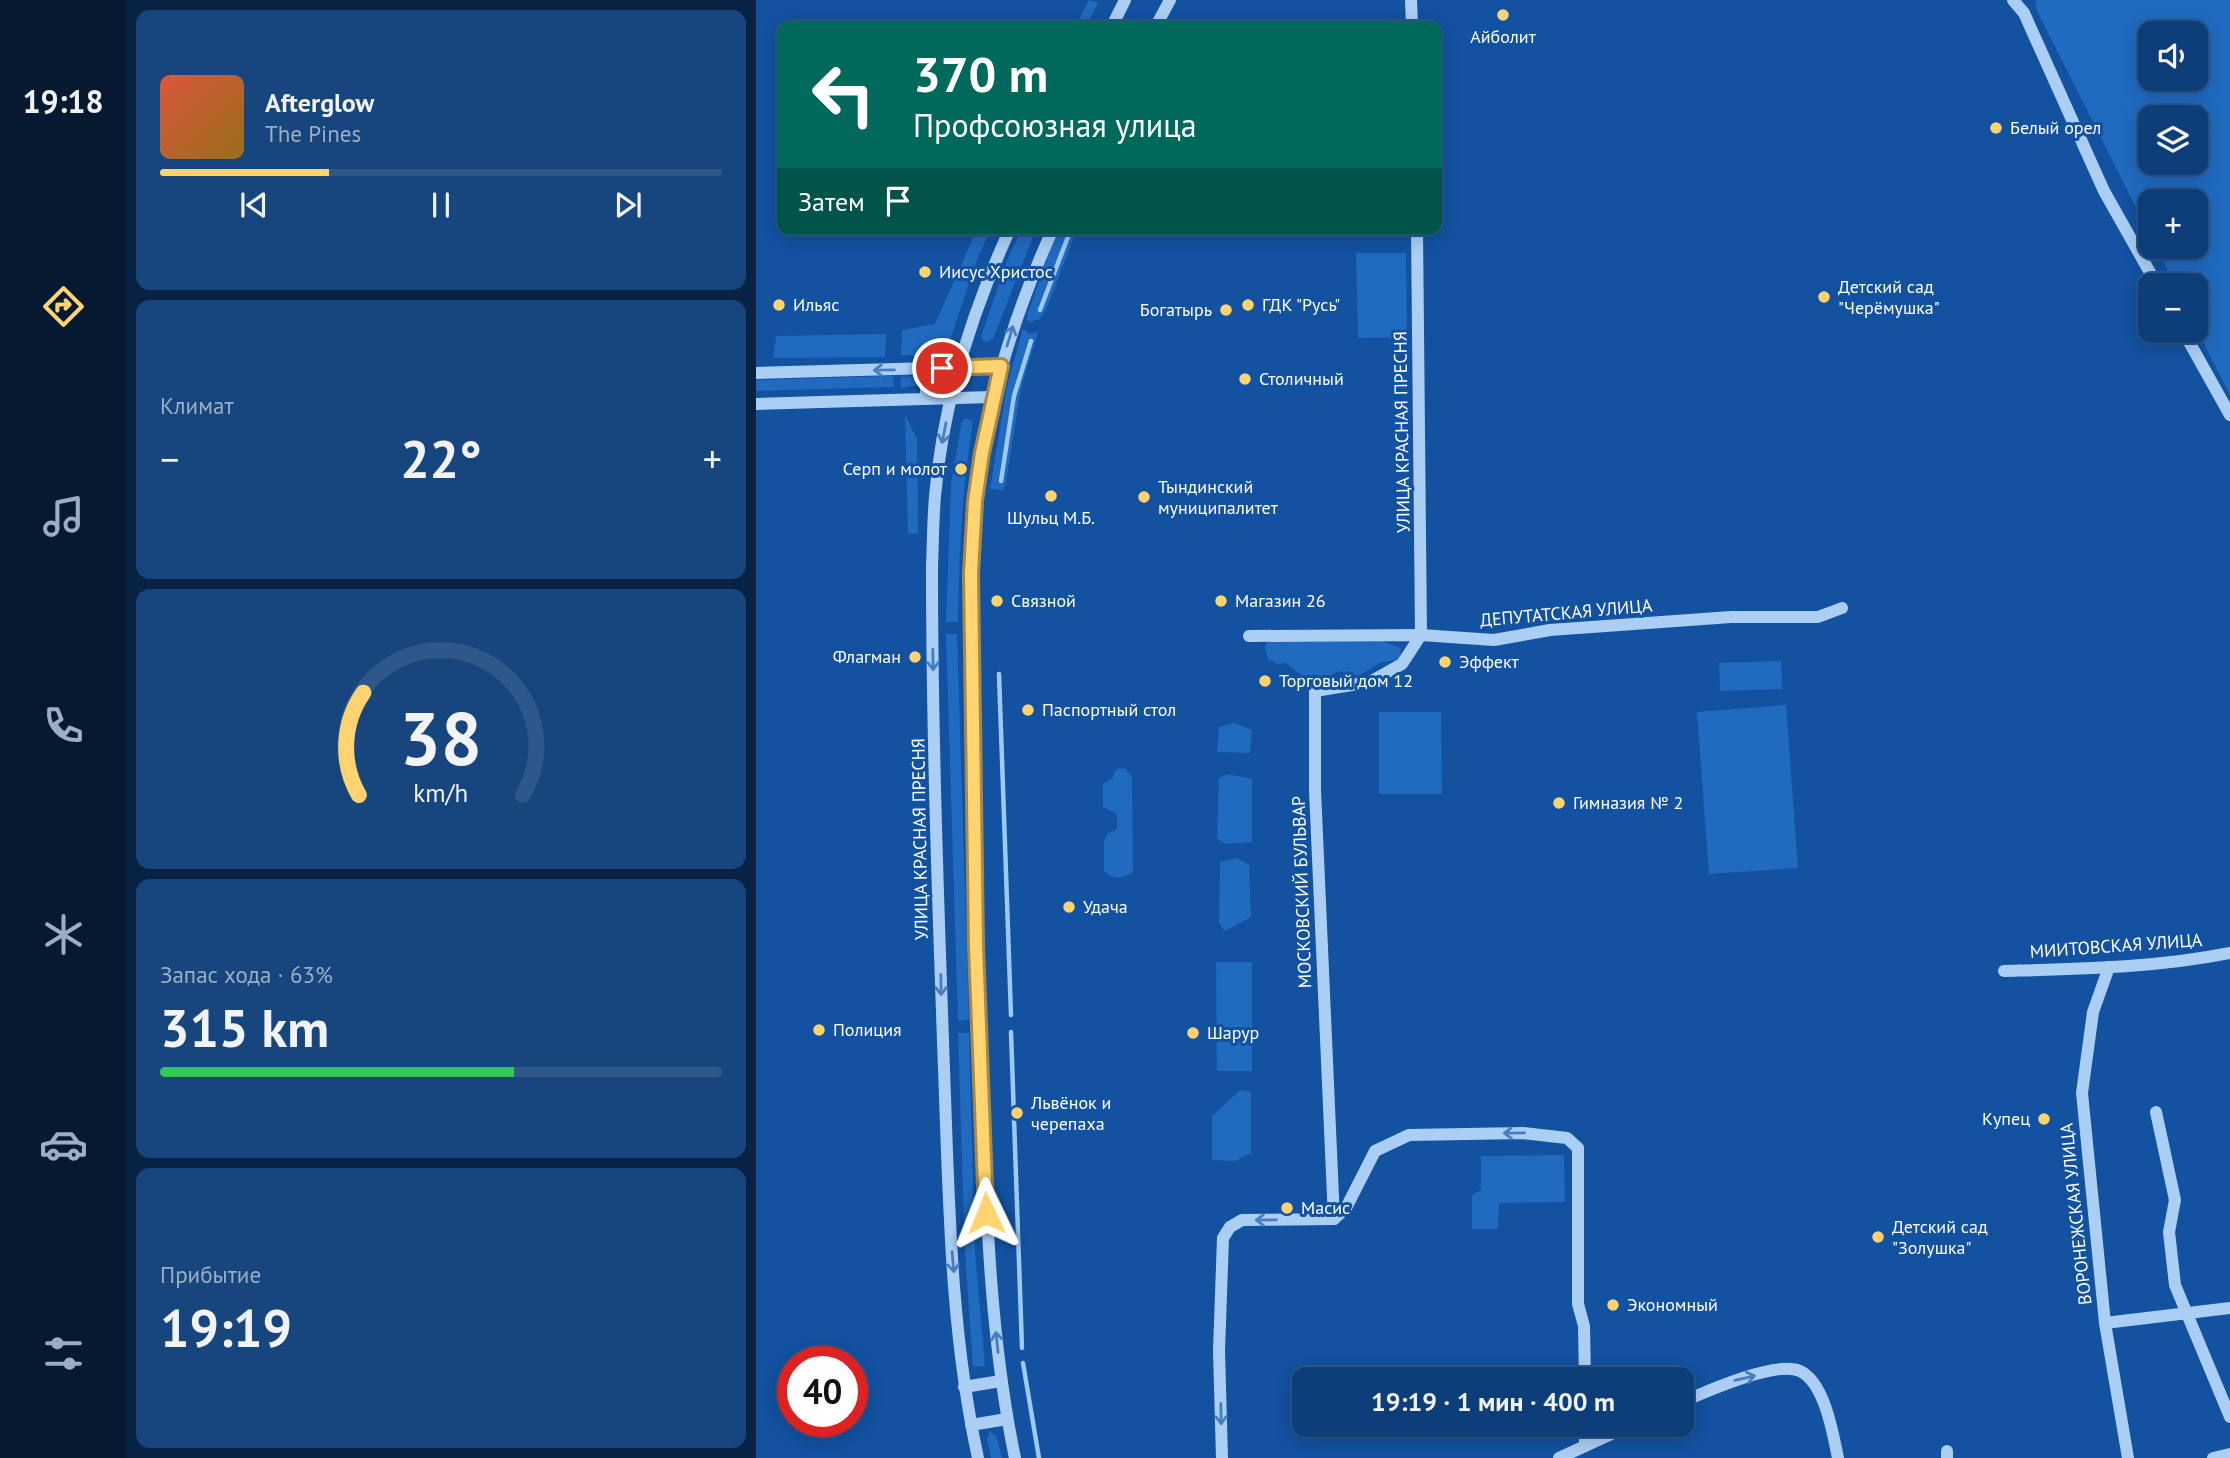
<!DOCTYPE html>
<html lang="ru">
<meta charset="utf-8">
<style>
:root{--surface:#0e3e79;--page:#17457e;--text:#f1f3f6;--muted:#9baec6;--line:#2e578a;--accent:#ffd36f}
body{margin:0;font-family:"PT Sans",sans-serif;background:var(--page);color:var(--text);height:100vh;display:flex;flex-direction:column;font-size:26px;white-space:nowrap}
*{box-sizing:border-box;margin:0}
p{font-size:23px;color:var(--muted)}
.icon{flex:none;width:38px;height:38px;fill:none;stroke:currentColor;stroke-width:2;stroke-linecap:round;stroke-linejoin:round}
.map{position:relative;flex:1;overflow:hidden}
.sheet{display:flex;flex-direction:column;gap:10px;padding:10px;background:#082243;width:630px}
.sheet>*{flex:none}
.top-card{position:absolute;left:21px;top:21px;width:665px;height:214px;border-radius:14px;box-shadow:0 4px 18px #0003,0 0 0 2px var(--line);background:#00695c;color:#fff;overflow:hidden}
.buttons{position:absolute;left:1382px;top:21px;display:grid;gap:14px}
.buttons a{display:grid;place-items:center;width:70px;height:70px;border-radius:14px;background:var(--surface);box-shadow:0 4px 18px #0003,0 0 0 2px var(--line);font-size:35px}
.speed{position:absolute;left:21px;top:1346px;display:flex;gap:14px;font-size:35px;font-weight:700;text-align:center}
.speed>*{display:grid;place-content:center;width:91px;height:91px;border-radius:50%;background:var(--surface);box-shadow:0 4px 18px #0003,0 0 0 2px var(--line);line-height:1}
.speed .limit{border:10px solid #d22;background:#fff;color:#111}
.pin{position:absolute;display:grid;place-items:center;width:60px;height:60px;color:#fff;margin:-30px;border:4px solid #fff;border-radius:50%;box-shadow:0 2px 7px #0007}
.me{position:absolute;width:77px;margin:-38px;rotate:358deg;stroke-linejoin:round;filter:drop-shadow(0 0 5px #0008)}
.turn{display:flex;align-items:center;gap:24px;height:147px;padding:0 21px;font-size:32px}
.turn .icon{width:91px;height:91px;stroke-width:2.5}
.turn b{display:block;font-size:49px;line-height:60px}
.then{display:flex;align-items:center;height:66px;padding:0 21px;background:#0003;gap:14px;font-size:26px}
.big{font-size:52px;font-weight:700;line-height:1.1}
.sheet .card{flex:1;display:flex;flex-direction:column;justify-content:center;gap:10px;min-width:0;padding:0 24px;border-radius:14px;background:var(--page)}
.sheet .dial{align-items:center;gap:0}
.dial svg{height:182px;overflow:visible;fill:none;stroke:var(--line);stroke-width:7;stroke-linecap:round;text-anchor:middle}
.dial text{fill:var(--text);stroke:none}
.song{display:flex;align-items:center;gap:21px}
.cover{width:84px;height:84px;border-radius:10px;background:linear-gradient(135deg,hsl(10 70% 55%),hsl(40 70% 35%))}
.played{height:7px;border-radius:4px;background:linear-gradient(90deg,var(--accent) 30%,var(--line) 30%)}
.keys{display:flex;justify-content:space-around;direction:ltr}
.heat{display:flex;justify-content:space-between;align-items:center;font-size:38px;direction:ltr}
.charge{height:10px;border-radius:5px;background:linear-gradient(90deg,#34c759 63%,var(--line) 0)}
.trip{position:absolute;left:536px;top:1367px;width:402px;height:70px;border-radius:14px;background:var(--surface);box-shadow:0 4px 18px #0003,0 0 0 2px var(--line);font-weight:700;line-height:70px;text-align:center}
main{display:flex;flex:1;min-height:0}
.tabs{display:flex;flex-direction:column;width:126px;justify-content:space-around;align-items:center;background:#061930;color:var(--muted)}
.tabs .icon{width:49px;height:49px}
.tabs .current{color:var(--accent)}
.tabs b{font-size:32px;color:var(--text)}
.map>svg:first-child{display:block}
.green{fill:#206abf;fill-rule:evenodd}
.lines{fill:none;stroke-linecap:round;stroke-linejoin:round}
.stream{stroke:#9dc9f8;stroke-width:4.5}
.minor{stroke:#abcef5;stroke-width:12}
.oneway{stroke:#487dbe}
.route-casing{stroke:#a68948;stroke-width:18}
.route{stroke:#ffd36f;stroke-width:12}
.poi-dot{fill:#ffd36f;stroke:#1252a1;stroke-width:2.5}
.labels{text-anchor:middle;stroke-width:6;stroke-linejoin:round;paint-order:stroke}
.poi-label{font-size:18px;fill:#fff;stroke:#1252a1;text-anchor:start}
.street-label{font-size:18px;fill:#fff;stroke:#1252a1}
</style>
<main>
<nav class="tabs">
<b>19:18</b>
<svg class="icon current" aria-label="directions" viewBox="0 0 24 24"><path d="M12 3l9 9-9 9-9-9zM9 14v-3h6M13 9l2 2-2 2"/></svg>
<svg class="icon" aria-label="music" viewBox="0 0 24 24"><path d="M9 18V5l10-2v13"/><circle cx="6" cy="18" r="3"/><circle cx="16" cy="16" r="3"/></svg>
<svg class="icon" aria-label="phone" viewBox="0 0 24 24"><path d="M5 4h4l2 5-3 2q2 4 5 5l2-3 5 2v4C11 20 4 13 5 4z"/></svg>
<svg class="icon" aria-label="climate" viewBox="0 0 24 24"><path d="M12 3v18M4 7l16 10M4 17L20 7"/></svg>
<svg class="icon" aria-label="car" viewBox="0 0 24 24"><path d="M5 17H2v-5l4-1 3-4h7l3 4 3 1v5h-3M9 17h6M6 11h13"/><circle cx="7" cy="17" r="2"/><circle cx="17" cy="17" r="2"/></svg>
<svg class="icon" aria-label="filters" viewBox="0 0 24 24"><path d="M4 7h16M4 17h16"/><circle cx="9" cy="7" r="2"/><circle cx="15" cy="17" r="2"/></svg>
</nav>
<section class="sheet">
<div class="card">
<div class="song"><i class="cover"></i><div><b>Afterglow</b><p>The Pines</p></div></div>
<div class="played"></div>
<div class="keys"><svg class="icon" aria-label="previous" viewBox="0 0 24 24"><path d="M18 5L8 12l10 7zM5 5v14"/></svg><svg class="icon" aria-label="pause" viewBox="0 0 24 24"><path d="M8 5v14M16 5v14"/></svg><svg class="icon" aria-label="next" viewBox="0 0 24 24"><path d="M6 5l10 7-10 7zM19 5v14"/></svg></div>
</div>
<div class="card"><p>Климат</p>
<div class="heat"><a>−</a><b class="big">22°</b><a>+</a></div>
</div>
<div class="card dial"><svg viewBox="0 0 100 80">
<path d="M14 69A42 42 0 1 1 86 69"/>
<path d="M14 69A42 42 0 0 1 16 24" stroke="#ffd36f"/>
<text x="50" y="56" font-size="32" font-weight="700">38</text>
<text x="50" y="72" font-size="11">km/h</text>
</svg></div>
<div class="card"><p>Запас хода · 63%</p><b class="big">315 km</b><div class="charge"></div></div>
<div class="card"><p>Прибытие</p><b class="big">19:19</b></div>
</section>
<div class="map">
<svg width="1474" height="1458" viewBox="0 0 1474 1458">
<rect width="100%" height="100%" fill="#1252a1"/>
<g class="green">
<path d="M 333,0 L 342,3 L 330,26 L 320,26 Z"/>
<path d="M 1279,0 L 1474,0 L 1474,395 L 1440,328 L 1440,285 L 1419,285 L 1400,247 L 1440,247 L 1440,201 L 1395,201 L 1395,237 L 1281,11 ZM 1395,33 L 1440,33 L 1440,79 L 1395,79 ZM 1395,117 L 1440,117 L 1440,163 L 1395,163 Z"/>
<path d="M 221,229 L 235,229 L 222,257 L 194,340 L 183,351 L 169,356 L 145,355 L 146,330 L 179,324 Z"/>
<path d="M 266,229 L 280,229 L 237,339 L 229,342 L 225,337 L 252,258 Z"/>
<path d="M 305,229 L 321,229 L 290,310 L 283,319 L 275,322 L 270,319 L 294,250 Z"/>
<path d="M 600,253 L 650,253 L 651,337 L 602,338 Z"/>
<path d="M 267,329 L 274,334 L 282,332 L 265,388 L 250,482 L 247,490 L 234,489 L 251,385 Z"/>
<path d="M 130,334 L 129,357 L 17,358 L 20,336 Z"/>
<path d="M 137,376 L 138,387 L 0,391 L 0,380 Z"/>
<path d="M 159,376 L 166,381 L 164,385 L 145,388 L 145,377 Z"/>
<path d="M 149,415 L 161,439 L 162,533 L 152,534 Z"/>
<path d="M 210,418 L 217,422 C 206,489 203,554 202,622 L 190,622 L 195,483 L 206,421 Z"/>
<path d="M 190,634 L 201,634 L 213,1020 L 202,1021 Z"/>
<path d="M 512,640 L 624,640 L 645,648 L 644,659 L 624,663 L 602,676 L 583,671 C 557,685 552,681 530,663 L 521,664 L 512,659 L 509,647 Z"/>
<path d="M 1025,661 L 1026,689 L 964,691 L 963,663 Z"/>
<path d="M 1030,705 L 1042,868 L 953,874 L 941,712 Z"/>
<path d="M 623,712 L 685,712 L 686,794 L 623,794 Z"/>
<path d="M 478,723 L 496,730 L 494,753 L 461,752 L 463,727 Z"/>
<path d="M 369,768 L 376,777 L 377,872 C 366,879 358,880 348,871 L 348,842 L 351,834 L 361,829 L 361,814 L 347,807 L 347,784 L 357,778 L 358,772 L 362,769 Z"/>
<path d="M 472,774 L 496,779 L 496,842 L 470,844 L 461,838 L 463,778 Z"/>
<path d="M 481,858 L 493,865 L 495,917 L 469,931 L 463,923 L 464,862 Z"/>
<path d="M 460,962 L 496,962 L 496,1071 L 461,1071 Z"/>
<path d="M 202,1033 L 213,1033 L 219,1252 L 229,1366 L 217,1367 L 209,1253 Z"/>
<path d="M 484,1090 L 495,1092 L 495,1153 L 479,1161 L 456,1160 L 456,1116 Z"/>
<path d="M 808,1155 L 809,1202 L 743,1203 L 742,1229 L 716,1229 L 716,1195 L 725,1190 L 725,1156 Z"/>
<path d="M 234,1432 L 240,1435 L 246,1458 L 235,1458 L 231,1439 Z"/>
</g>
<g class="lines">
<g class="stream">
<path d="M 284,310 L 315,229"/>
<path d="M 245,481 L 258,396 L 275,341"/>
<path d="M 243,674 L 255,1015"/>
<path d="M 255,1032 L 266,1348"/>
<path d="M 267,1363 L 283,1458"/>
</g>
<g class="minor">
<path d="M 655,0 L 656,26"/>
<path d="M 1257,0 L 1268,13 L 1348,191 L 1401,285"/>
<path d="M 356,26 L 369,0"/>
<path d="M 400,26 L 414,0"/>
<path d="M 1427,331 L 1474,415"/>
<path d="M 170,368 L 170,399"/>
<path d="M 0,373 L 245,366"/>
<path d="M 0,404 L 236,397"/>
<path d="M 493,636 L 665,635 L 738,640 L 794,630 L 975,617 L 1062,617 L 1086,608"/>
<path d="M 1353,967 L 1337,1012 L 1326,1093 L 1349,1323 L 1372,1458"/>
<path d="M 1248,971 C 1323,969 1400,968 1474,953"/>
<path d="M 1400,1112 L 1419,1200 L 1413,1232 L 1419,1285 L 1474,1417"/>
<path d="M 578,1219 L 559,790 L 559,691 L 614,682 L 646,664 L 665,635 L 661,229"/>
<path d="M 1349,1323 L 1474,1308"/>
<path d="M 208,1387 L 245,1381"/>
<path d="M 926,1402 C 949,1392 1020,1360 1044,1371 C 1069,1383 1077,1434 1082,1458"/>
<path d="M 829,1424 L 829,1446"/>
<path d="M 215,1425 L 251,1419"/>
<path d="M 1191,1451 L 1191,1458"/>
<path d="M 222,1458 C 194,1330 193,1198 188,1069 C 182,901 176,733 176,566 C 177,543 177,519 179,496 C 187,403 215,314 254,229"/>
<path d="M 259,1458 C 231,1323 230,1185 224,1048 C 220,952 218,856 217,760 C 215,673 209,584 219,498 C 231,402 257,316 297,229"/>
<path d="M 466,1458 L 463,1351 L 467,1238 L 474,1227 L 486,1220 L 578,1219 L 590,1208 L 619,1151 L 653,1135 L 767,1133 L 811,1138 L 822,1148 L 822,1304 L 828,1326 L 829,1379"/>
<path d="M 803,1458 L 877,1424"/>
<path d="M 1457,1458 L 1474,1454"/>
</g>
</g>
<defs><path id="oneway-shaft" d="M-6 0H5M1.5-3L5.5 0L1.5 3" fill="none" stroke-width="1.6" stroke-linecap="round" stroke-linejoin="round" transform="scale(1.75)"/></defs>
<g class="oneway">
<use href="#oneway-shaft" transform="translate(254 336) rotate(-73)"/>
<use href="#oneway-shaft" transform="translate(128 370) rotate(179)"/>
<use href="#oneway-shaft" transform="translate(188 433) rotate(101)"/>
<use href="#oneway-shaft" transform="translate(177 660) rotate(89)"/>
<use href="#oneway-shaft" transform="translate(185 985) rotate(89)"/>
<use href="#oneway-shaft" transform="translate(758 1133) rotate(179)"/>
<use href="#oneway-shaft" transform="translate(510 1220) rotate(179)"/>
<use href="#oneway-shaft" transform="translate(197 1262) rotate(85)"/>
<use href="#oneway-shaft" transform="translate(241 1342) rotate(-96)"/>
<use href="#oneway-shaft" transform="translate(989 1378) rotate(-13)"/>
<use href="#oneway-shaft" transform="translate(465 1414) rotate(89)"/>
</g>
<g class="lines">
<defs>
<path id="route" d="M 186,368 L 245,366 L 226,453 L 219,501 L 215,574 L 220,946 L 230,1213"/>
</defs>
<use href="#route" class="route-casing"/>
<use href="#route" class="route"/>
</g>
<g class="poi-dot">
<circle cx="747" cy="15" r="7"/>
<circle cx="1240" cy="128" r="7"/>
<circle cx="169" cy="272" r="7"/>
<circle cx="1068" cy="297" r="7"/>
<circle cx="23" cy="305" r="7"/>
<circle cx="492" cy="305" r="7"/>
<circle cx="470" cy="310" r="7"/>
<circle cx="489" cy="379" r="7"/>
<circle cx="205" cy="469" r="7"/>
<circle cx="295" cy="496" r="7"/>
<circle cx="388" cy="497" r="7"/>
<circle cx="241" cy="601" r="7"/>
<circle cx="465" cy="601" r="7"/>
<circle cx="159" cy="657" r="7"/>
<circle cx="689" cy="662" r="7"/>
<circle cx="509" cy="681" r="7"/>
<circle cx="272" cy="710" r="7"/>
<circle cx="803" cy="803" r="7"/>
<circle cx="313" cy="907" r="7"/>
<circle cx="63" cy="1030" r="7"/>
<circle cx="437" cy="1033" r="7"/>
<circle cx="261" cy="1113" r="7"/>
<circle cx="1288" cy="1119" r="7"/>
<circle cx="531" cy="1208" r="7"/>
<circle cx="1122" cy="1237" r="7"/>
<circle cx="857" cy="1305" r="7"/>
</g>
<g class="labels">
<g class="poi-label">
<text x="747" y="43" text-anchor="middle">Айболит</text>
<text x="1254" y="134">Белый орел</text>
<text x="183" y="278">Иисус Христос</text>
<text x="1082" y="293">Детский сад<tspan x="1082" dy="21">"Черёмушка"</tspan></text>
<text x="37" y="311">Ильяс</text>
<text x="506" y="311">ГДК "Русь"</text>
<text x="456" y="316" text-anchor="end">Богатырь</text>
<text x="503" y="385">Столичный</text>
<text x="191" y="475" text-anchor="end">Серп и молот</text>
<text x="402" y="493">Тындинский<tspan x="402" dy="21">муниципалитет</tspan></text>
<text x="295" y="524" text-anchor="middle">Шульц М.Б.</text>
<text x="255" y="607">Связной</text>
<text x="479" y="607">Магазин 26</text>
<text x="145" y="663" text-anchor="end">Флагман</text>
<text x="703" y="668">Эффект</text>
<text x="523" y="687">Торговый дом 12</text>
<text x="286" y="716">Паспортный стол</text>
<text x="817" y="809">Гимназия № 2</text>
<text x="327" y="913">Удача</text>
<text x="77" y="1036">Полиция</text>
<text x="451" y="1039">Шарур</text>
<text x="275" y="1109">Львёнок и<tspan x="275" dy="21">черепаха</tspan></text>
<text x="1274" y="1125" text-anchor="end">Купец</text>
<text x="545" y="1214">Масис</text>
<text x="1136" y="1233">Детский сад<tspan x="1136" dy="21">"Золушка"</tspan></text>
<text x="871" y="1311">Экономный</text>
</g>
<g class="street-label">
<text transform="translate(646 432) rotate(-91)" y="6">УЛИЦА КРАСНАЯ ПРЕСНЯ</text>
<text transform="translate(810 613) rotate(-5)" y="6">ДЕПУТАТСКАЯ УЛИЦА</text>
<text transform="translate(164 839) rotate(-91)" y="6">УЛИЦА КРАСНАЯ ПРЕСНЯ</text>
<text transform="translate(546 892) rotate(-92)" y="6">МОСКОВСКИЙ БУЛЬВАР</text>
<text transform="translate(1360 946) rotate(-4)" y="6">МИИТОВСКАЯ УЛИЦА</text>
<text transform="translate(1320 1214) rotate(-96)" y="6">ВОРОНЕЖСКАЯ УЛИЦА</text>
</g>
</g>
</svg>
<div class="buttons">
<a><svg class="icon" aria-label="sound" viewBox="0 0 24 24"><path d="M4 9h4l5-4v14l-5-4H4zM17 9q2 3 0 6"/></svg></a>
<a><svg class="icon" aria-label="layers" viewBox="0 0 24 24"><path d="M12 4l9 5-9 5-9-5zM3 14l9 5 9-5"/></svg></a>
<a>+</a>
<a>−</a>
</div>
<div class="speed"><div class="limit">40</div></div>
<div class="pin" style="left:186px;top:368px;background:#d93025"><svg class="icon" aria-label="arrive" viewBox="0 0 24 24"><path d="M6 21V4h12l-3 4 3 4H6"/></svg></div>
<svg class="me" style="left:230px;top:1213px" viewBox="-20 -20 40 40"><path d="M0-17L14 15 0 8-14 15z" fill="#ffd36f" stroke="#fff" stroke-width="4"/></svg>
<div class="trip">19:19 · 1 мин · 400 m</div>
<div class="top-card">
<div class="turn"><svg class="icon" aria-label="left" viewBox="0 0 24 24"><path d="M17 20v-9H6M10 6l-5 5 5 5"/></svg><div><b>370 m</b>Профсоюзная улица</div></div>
<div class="then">Затем<svg class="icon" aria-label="arrive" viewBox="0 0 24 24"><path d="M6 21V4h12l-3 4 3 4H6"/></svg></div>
</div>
</div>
</main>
